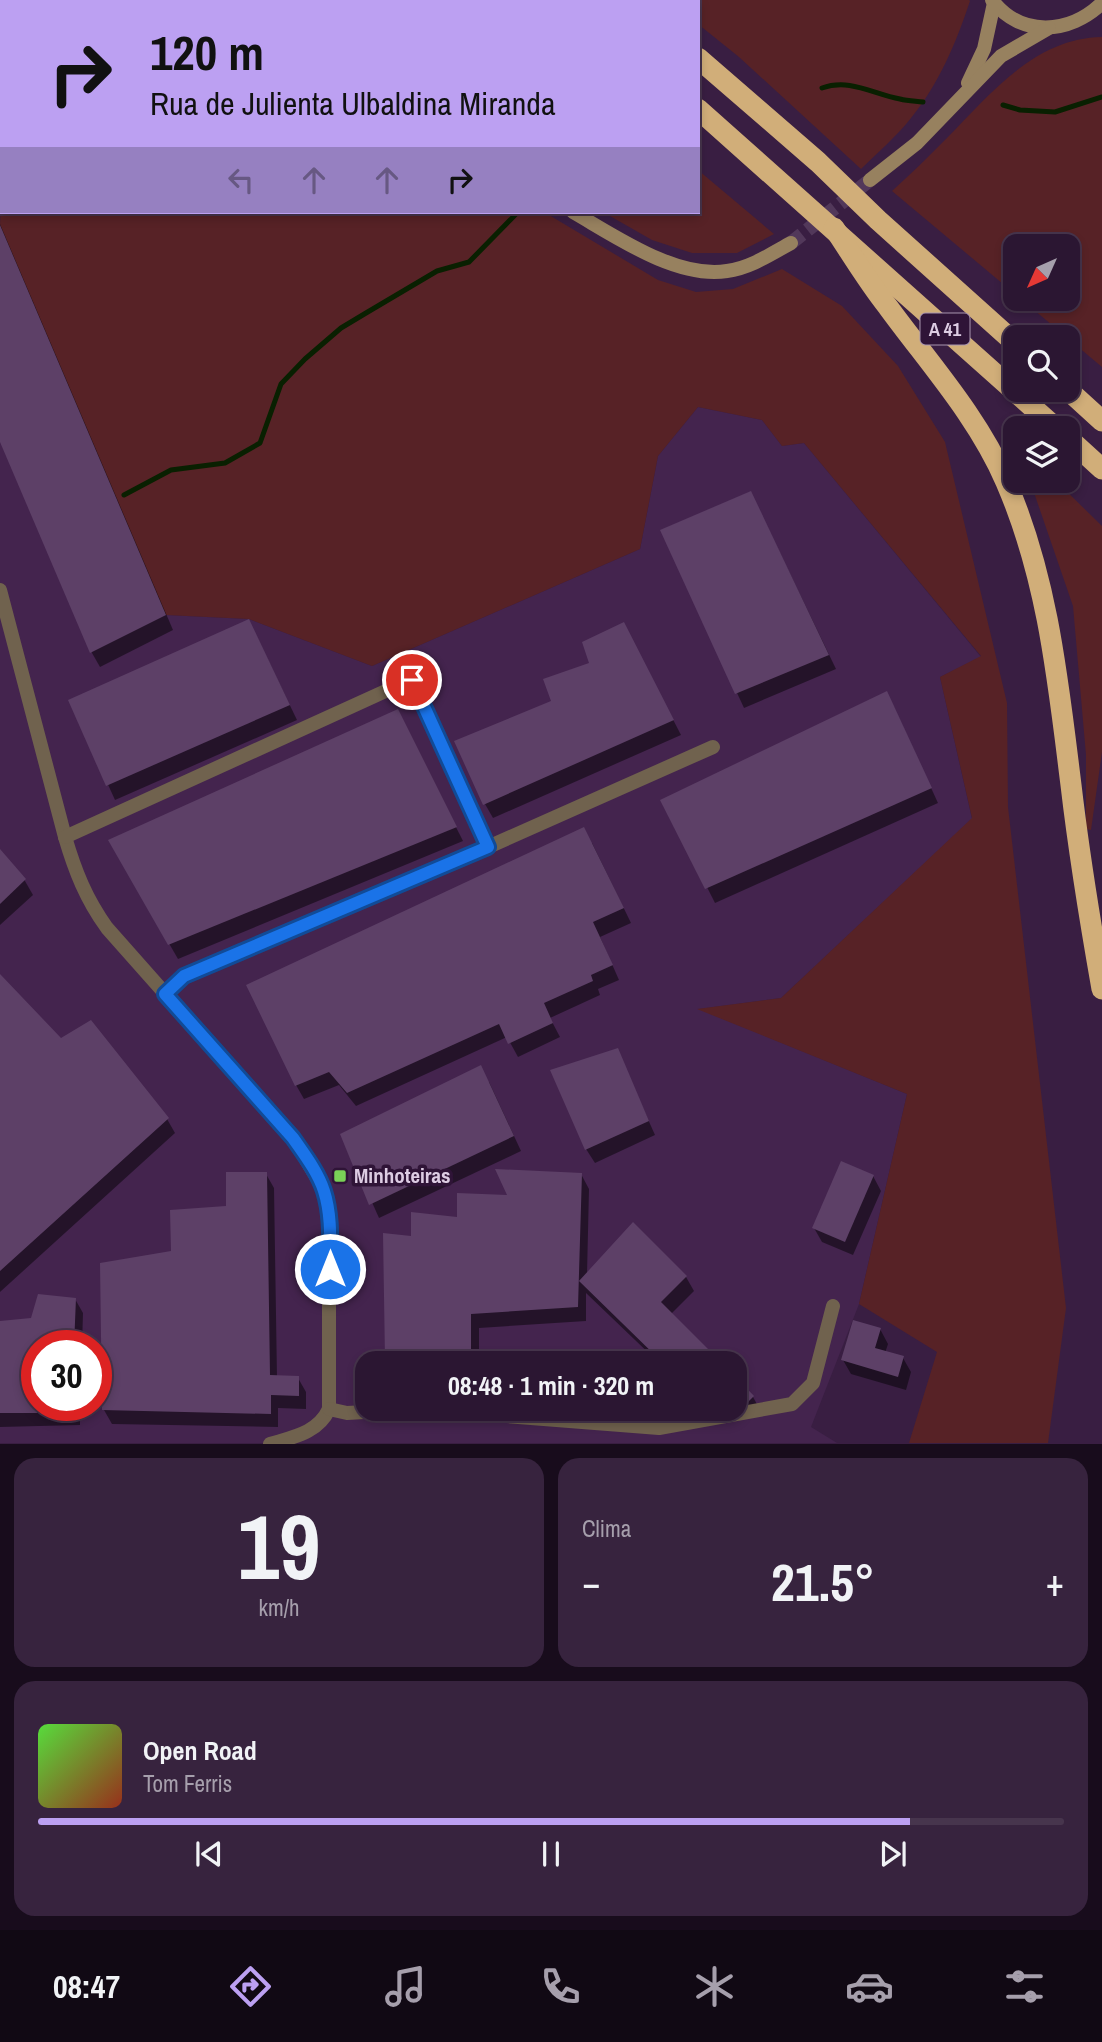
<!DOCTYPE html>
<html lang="pt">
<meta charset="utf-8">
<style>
:root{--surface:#2b1632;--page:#37233e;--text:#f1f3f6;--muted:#a69fac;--line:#47354d;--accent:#bca0f2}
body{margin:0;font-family:"Archivo Narrow",sans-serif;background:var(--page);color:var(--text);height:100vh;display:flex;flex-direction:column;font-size:26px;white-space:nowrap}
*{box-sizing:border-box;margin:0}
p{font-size:23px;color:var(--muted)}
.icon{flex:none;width:38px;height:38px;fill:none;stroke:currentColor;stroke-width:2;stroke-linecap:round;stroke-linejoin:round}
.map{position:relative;height:1444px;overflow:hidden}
.sheet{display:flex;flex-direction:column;gap:14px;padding:14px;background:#180c1c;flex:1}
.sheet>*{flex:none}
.top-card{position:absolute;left:0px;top:0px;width:700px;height:214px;box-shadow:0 4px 10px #0003,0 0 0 2px var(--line);background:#bca0f2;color:#111;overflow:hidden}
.needle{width:46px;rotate:225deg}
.controls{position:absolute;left:1003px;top:234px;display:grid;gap:14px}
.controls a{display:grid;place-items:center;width:77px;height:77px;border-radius:14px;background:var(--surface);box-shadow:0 4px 10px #0003,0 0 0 2px var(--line);font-size:35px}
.speed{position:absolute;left:21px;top:1330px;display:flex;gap:14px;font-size:35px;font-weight:700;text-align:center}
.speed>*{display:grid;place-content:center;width:91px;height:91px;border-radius:50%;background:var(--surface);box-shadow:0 4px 10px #0003,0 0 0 2px var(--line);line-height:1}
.speed .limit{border:10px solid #d22;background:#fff;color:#111}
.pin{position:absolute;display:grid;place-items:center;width:60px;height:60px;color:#fff;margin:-30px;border:4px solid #fff;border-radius:50%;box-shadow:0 2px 7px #0007}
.me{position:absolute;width:77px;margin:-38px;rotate:0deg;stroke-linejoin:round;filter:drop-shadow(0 0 5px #0008)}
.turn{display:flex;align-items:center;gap:24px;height:147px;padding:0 35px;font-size:32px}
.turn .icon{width:91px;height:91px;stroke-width:2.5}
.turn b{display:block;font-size:49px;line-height:60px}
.lanes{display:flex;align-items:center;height:66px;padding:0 35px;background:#0003;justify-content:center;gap:35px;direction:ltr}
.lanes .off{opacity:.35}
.big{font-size:52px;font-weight:800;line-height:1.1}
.sheet .tile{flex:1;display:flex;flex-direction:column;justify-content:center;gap:10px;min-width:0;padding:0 24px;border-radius:21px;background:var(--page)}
.sheet .dial{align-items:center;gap:0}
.dial b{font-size:91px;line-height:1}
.song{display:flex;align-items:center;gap:21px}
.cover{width:84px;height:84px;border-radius:10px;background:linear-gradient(135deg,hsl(110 70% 55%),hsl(10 70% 35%))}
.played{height:7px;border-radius:4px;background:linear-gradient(90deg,var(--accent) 85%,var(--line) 85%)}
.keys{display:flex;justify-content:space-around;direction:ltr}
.heat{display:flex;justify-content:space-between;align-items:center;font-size:38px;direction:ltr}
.sheet .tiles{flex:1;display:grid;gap:14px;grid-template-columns:1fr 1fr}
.tile:last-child{grid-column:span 2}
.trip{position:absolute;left:355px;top:1351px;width:392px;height:70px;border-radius:21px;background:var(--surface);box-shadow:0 4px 10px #0003,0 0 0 2px var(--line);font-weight:800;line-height:70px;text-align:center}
.dock{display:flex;height:112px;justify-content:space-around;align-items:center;background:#110914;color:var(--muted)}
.dock .icon{width:49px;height:49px}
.dock .current{color:var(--accent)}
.dock b{font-size:32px;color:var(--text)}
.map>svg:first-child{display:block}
.built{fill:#44244e;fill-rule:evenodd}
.green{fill:#572226}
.shadow{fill:#0007}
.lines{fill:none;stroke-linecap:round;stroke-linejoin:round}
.stream{stroke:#092001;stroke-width:5}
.building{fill:#5d4067}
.secondary-tunnel{stroke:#52385a;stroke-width:14;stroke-dasharray:14 7;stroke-linecap:butt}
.minor{stroke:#70624e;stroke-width:14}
.secondary{stroke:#97815f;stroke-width:14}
.motorway{stroke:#d1ae79;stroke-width:21}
.route-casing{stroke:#114b97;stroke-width:18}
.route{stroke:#1a73e8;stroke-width:12}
.poi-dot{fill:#7ad157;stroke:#2f1437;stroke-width:2.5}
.labels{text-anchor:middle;stroke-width:7;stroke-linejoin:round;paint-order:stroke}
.shield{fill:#2f1437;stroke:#a995af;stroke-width:2}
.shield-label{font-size:19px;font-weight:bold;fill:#ddcce3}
.poi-label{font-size:21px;font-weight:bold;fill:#ddcce3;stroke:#2f1437;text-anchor:start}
</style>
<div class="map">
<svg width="1102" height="1444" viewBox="0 0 1102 1444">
<rect width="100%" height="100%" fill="#391e42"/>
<path class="built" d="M 0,225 L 166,615 L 249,619 L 372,666 L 640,549 L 658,456 L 698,407 L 762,420 L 782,446 L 804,443 L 981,657 L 940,677 L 972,819 L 781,998 L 699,1009 L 907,1094 L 859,1304 L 811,1427 L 837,1443 L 0,1443 ZM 37,1346 L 96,1346 L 96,1405 L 37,1405 ZM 368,1363 L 735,1363 L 735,1409 L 368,1409 Z"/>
<g class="green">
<path d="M 668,0 L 969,0 L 970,1 C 956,43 939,84 911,118 C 897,136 878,152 861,169 L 739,57 L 698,24 L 698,2 Z"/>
<path d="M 1102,37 L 1102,367 L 1021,299 L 1068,299 L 1068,247 L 1015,247 L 1015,294 L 892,191 C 911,174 929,156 947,138 C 990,94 1035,38 1102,37 Z"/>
<path d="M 698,170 L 774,234 L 737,253 L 692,253 L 652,240 L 603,212 L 698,212 Z"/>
<path d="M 2,183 L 2,212 L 544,212 L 658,280 L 696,292 L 733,289 L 782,269 L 842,306 L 898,366 L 945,442 L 1007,703 L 1008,807 L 1066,1308 L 1048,1443 L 909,1443 L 937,1352 L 859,1304 L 907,1094 L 697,1009 L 781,998 L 972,818 L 940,677 L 981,656 L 804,443 L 782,446 L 762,420 L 698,407 L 658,456 L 640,549 L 372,666 L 249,619 L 166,615 L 0,225 Z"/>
<path d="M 1030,481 L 1056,481 L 1102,526 L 1102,752 L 1091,830 L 1086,829 L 1086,755 L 1073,606 Z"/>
</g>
<g class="shadow">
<path d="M 30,0 L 87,0 L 88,2 L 31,2 Z"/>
<path d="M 0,76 L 2,80 L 0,118 Z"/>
<path d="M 0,224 L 173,630 L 100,667 L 92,653 L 0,437 Z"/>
<path d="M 751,493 L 836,669 L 744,708 L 662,531 Z"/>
<path d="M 256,635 L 297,720 L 115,800 L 70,701 Z"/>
<path d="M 631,638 L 681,735 L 493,818 L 485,804 L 554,702 L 592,664 Z"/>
<path d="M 894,707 L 938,803 L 715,903 L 663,800 Z"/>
<path d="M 405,726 L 463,841 L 178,959 L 110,841 Z"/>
<path d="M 592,843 L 631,923 L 600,937 L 619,980 L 598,989 L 600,995 L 550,1018 L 560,1037 L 518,1057 L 507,1037 L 356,1106 L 339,1085 L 304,1099 L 296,1085 Z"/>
<path d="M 0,852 L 25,881 L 33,895 L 0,925 Z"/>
<path d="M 0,977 L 61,1041 L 167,1119 L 175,1133 L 0,1292 Z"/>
<path d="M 617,1050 L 655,1135 L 595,1163 L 586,1149 Z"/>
<path d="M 489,1082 L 521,1151 L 379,1218 L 342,1135 Z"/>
<path d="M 266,1174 L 274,1188 L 277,1377 L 298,1378 L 306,1392 L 306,1409 L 278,1408 L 278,1427 L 112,1424 L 104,1410 L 172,1253 Z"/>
<path d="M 581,1174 L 589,1189 L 587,1275 L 686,1277 L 694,1291 L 671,1314 L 712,1363 L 659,1363 L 586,1293 L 586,1321 L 479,1328 L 479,1363 L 390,1363 L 387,1358 L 412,1238 L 510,1197 Z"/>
<path d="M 873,1176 L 881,1191 L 853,1255 L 822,1242 L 814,1228 Z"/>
<path d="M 75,1299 L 83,1313 L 82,1346 L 37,1346 L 37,1405 L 80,1405 L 80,1425 L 0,1427 L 0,1323 L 32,1320 Z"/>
<path d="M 880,1329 L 888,1344 L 885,1353 L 903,1358 L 911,1372 L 906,1390 L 851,1374 L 843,1360 Z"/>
<path d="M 735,1378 L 753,1397 L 758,1406 L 748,1412 L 735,1398 Z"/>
</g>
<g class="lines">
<g class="stream">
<path d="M 822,88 C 850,78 873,94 900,99 C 908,101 915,101 923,102"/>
<path d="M 1003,105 L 1020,110 L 1055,112 L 1102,97"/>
<path d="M 124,495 L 171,470 L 225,463 L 260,443 L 281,384 L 305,359 L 341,328 L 366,313 L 437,271 L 469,262 L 518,212"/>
</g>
</g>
<g class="building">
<path d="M 0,225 L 166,615 L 90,653 L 0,442 Z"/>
<path d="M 751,491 L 829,655 L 735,694 L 660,530 Z"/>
<path d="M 249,619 L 290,705 L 106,786 L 68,700 Z"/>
<path d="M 624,622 L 674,720 L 483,805 L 454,741 L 551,701 L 543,679 L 589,663 L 582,642 Z"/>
<path d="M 887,691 L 932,788 L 705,889 L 660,800 Z"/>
<path d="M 398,709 L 457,827 L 168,945 L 108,840 Z"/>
<path d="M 584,827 L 624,908 L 593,922 L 613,965 L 591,975 L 593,981 L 544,1003 L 553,1023 L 508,1044 L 499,1024 L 347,1093 L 329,1072 L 295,1086 L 246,985 Z"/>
<path d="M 0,849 L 26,879 L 0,904 Z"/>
<path d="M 0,974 L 61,1038 L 91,1020 L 169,1118 L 0,1271 Z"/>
<path d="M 618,1048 L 649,1121 L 585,1150 L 550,1070 Z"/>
<path d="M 481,1065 L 514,1136 L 369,1205 L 340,1134 Z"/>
<path d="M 841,1161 L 874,1175 L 845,1242 L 812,1228 Z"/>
<path d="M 495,1169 L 582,1173 L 578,1307 L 471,1314 L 471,1359 L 385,1359 L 383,1233 L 411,1236 L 411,1212 L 457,1217 L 457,1193 L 507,1195 Z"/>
<path d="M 226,1172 L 267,1172 L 270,1375 L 299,1376 L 299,1396 L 271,1395 L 271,1414 L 102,1410 L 100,1263 L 171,1251 L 170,1210 L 226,1206 Z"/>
<path d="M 633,1222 L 687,1276 L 661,1302 L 722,1363 L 663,1363 L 579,1281 Z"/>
<path d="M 38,1294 L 76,1298 L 74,1346 L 37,1346 L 37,1413 L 0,1413 L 0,1321 L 31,1318 Z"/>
<path d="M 853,1320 L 881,1328 L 875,1348 L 904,1356 L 898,1377 L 841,1360 Z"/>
<path d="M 735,1376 L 754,1396 L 748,1402 L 742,1403 L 735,1396 Z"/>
</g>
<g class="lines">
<path class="secondary-tunnel" d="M 791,243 L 870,180"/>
<g class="minor">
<path d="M 0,590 L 65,837 C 75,871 86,899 107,928 L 293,1138 L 324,1190 L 329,1216 L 329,1409 C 318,1433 293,1437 270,1444"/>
<path d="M 65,837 L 412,679 L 488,847"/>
<path d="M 165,994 L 184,976 L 488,847 L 713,747"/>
<path d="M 329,1409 L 347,1413 L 417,1409 L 659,1428 L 792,1404 L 813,1383 L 833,1306"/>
</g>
<g class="secondary">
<path d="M 992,0 C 1021,38 1070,34 1102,3"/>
<path d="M 968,83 L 984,49 L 994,3"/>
<path d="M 0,170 L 2,169"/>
<path d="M 870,180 L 917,143 L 1001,56 L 1049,28"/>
<path d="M 573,212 C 615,236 676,279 727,271 C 750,268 771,254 791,243"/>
</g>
<g class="motorway">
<path d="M 556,0 L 559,2"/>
<path d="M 624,0 L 626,2"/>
<path d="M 698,58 L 818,162 L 878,220 L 1015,343"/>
<path d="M 698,109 L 1057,429"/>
<path d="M 834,228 C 852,255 868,282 888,307 C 929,363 978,417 1006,482 C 1048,579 1058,681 1071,785 C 1079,854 1090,921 1102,989"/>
<path d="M 1068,390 L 1102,421"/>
<path d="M 1068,438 L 1102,469"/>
</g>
</g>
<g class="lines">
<defs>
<path id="route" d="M 330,1269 C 330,1243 332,1216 324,1191 C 318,1172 304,1154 293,1138 L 165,994 L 184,976 L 488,847 L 412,680"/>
</defs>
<use href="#route" class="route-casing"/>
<use href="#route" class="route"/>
</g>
<rect class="poi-dot" x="333" y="1169" width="14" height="14" rx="3.5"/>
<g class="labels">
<rect class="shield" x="920.5" y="313.5" width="49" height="31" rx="5"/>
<g class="shield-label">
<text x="945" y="336">A 41</text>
</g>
<g class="poi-label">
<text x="354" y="1183">Minhoteiras</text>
</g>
</g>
</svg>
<div class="controls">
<a><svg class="needle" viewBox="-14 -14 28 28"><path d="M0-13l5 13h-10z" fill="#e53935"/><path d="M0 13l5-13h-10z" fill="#a69fac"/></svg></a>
<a><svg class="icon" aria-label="search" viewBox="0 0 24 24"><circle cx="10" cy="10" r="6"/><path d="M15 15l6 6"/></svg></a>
<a><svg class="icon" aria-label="layers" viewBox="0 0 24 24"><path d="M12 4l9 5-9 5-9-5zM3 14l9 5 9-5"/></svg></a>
</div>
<div class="speed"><div class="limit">30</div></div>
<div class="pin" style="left:412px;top:680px;background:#d93025"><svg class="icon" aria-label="arrive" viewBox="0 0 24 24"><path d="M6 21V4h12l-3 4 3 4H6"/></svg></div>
<svg class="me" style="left:330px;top:1269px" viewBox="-20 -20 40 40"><circle r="17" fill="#1a73e8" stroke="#fff" stroke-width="3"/><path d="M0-11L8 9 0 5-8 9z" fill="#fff"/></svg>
<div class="trip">08:48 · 1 min · 320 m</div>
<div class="top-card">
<div class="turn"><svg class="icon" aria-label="right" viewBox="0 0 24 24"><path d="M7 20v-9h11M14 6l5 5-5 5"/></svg><div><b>120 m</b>Rua de Julienta Ulbaldina Miranda</div></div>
<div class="lanes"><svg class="icon off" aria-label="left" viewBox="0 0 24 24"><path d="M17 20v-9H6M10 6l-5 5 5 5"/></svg><svg class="icon off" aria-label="ahead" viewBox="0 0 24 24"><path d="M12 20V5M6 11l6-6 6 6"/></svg><svg class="icon off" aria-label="ahead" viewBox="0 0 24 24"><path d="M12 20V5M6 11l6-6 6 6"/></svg><svg class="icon" aria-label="right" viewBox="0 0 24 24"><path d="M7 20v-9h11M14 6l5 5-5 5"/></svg></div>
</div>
</div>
<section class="sheet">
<div class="tiles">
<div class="tile dial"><b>19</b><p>km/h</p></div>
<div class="tile"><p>Clima</p>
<div class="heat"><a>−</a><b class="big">21.5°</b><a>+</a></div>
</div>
<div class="tile">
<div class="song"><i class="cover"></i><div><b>Open Road</b><p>Tom Ferris</p></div></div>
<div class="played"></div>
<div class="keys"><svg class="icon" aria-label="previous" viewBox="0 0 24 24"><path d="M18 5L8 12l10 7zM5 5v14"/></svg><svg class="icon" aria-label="pause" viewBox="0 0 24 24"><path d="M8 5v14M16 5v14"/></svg><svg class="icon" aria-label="next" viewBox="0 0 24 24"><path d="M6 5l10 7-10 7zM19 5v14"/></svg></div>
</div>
</div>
</section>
<nav class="dock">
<b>08:47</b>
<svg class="icon current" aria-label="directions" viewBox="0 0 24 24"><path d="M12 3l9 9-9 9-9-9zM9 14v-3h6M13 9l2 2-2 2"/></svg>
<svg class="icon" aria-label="music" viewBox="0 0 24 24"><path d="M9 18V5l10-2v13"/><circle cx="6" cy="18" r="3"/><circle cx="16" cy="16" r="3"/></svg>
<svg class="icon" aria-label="phone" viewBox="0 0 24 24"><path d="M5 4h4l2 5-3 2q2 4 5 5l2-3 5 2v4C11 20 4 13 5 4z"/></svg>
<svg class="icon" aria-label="climate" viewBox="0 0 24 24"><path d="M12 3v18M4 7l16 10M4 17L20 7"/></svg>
<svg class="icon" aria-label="car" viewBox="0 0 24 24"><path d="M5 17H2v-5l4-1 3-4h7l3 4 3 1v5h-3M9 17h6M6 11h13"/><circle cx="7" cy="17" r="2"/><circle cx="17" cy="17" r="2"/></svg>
<svg class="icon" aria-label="filters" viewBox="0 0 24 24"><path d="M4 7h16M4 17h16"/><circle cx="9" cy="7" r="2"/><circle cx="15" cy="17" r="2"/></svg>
</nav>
